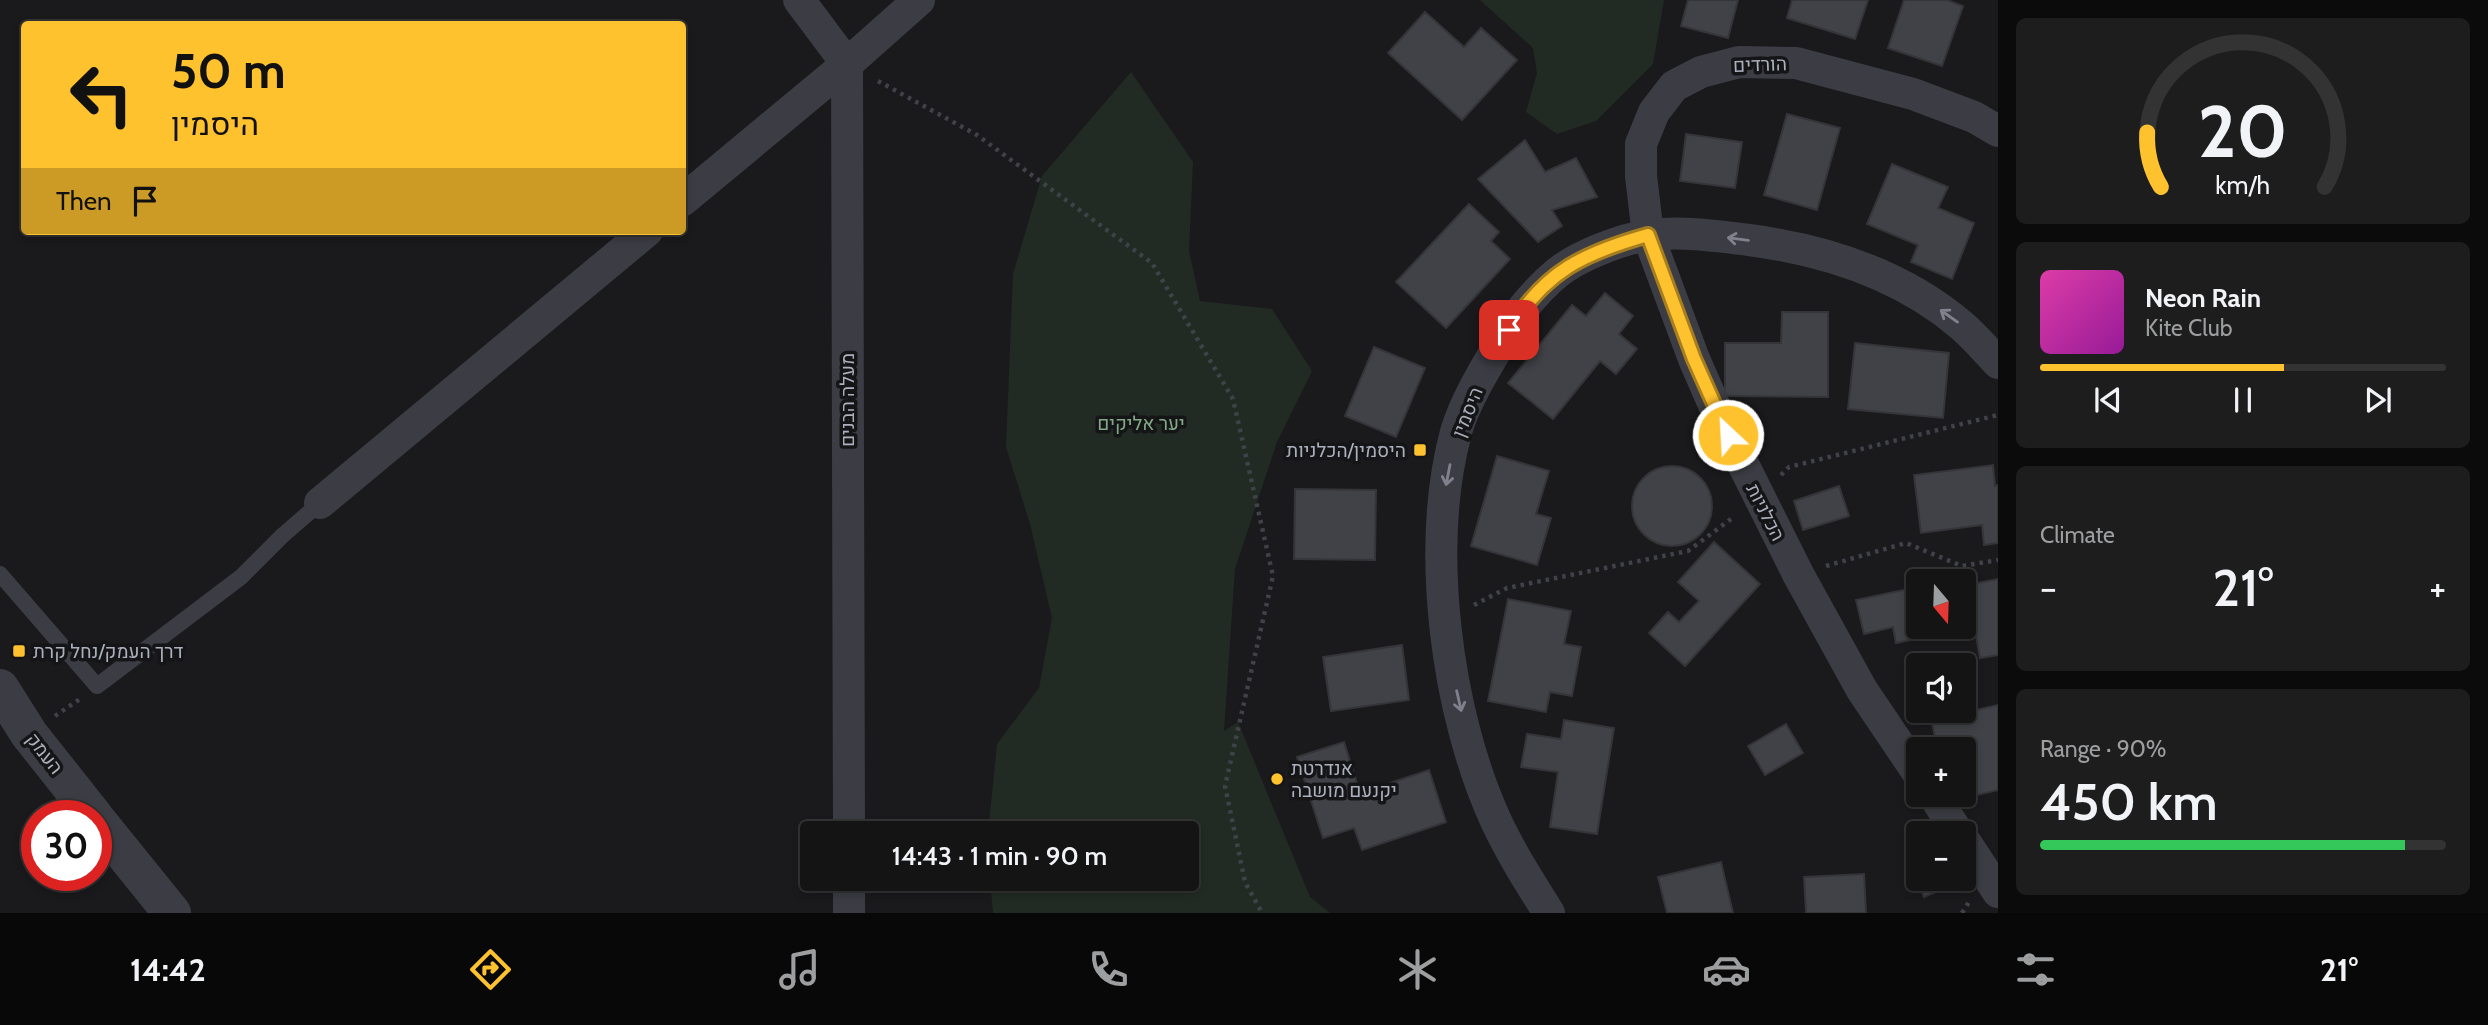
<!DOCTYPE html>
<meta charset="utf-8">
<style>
:root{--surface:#141415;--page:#1d1d1e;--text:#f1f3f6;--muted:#9d9ea0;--line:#333334;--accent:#ffc22f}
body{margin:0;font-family:Cabin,Heebo,sans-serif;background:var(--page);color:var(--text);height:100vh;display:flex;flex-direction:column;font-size:26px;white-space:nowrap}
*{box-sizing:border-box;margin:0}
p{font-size:23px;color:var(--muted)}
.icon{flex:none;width:38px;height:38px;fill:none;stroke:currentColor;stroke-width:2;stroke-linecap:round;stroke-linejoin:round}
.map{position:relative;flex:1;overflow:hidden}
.drawer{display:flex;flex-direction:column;gap:18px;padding:18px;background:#0b0b0c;width:490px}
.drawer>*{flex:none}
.guide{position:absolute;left:21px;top:21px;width:665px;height:214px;border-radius:7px;box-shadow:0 4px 10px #0003,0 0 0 2px var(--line);background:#ffc22f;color:#111;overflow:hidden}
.needle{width:46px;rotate:161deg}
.buttons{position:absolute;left:1906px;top:569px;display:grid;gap:14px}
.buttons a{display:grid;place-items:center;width:70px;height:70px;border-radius:7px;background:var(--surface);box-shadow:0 4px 10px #0003,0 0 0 2px var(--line);font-size:35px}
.speed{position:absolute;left:21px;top:800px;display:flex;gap:14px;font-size:35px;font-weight:700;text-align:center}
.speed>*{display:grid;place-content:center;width:91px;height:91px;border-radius:50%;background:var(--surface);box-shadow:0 4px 10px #0003,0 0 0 2px var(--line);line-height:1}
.speed .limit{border:10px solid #d22;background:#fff;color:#111}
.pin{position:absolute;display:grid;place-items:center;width:60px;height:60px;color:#fff;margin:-30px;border-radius:14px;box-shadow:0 4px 10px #0006}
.me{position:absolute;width:77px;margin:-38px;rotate:335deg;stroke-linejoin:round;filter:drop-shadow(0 0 5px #0008)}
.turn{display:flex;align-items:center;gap:24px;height:147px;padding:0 35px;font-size:32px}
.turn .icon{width:91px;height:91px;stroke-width:2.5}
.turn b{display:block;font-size:49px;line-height:60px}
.then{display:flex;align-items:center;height:66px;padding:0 35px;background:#0003;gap:14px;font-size:26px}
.big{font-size:52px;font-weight:600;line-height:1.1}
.drawer .card{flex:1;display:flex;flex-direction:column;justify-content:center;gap:10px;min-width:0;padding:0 24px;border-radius:10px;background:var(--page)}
.drawer .dial{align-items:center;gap:0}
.dial svg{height:182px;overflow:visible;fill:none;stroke:var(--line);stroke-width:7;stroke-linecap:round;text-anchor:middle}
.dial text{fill:var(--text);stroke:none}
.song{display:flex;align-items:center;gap:21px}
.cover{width:84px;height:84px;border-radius:10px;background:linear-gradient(135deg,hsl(320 70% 55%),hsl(300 70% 35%))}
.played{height:7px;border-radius:4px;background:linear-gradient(90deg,var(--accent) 60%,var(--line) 60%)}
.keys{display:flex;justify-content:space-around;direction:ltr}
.heat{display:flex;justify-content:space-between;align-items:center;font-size:38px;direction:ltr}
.charge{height:10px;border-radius:5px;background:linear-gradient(90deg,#34c759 90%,var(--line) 0)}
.trip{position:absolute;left:800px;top:821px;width:399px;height:70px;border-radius:7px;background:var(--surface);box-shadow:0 4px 10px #0003,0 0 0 2px var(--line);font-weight:600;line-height:70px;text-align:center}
.tab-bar{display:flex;height:112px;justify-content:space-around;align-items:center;background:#080808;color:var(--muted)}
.tab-bar .icon{width:49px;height:49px}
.tab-bar .on{color:var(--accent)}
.tab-bar b{font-size:32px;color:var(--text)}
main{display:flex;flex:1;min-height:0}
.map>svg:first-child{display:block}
.green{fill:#212b23}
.building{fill:#414247;stroke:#343439;stroke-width:2}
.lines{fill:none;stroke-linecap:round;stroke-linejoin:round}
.path{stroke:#404249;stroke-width:4.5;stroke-dasharray:3.5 5;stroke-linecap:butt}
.service{stroke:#3c3d44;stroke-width:16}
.minor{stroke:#3c3d44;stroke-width:32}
.tertiary{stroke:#3c3d44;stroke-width:38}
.oneway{stroke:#7f828d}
.route-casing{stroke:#a67e1f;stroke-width:18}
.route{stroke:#ffc22f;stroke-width:12}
.poi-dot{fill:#ffc22f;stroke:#151518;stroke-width:2.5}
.labels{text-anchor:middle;stroke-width:7;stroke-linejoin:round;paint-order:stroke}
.street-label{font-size:19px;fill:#abb0bd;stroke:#151518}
.park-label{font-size:19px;fill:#81a985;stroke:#151518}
.poi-label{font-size:19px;fill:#abb0bd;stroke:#151518;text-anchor:start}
</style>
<main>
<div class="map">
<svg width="1998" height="913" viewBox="0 0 1998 913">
<rect width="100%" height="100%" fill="#1a1a1c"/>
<g class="green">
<path d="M 1480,0 L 1664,0 L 1653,64 L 1596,121 L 1557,134 L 1526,112 L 1537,73 L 1533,48 Z"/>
<path d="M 1131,72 L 1193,162 L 1189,251 L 1200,301 L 1272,309 L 1312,371 L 1277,442 L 1235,569 L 1224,731 L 1238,722 L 1310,897 L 1330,913 L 993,913 L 990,879 L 1186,878 L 1186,833 L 988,833 L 997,744 L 1039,688 L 1052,618 L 1030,524 L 1006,447 L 1013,274 L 1042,176 Z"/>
</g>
<g class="building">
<path d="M 1688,0 L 1738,0 L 1728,38 L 1681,26 Z"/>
<path d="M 1792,0 L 1868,0 L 1855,39 L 1787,18 Z"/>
<path d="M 1904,0 L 1947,0 L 1963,6 L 1942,66 L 1888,48 Z"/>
<path d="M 1425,12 L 1464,47 L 1481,28 L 1517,60 L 1462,120 L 1388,53 Z"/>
<path d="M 1787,114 L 1840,128 L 1817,210 L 1764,195 Z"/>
<path d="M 1686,134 L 1742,142 L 1735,188 L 1680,181 Z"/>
<path d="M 1525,140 L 1545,172 L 1576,158 L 1597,197 L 1552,210 L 1562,226 L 1538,242 L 1478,179 Z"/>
<path d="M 1892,164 L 1948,187 L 1938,208 L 1974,223 L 1952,279 L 1911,262 L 1918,245 L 1867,224 Z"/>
<path d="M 1469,204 L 1499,232 L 1491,241 L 1510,259 L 1446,328 L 1396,282 Z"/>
<path d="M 1605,293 L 1633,316 L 1619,334 L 1637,349 L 1616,374 L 1600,361 L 1553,419 L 1508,383 L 1572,305 L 1586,316 Z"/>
<path d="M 1782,312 L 1828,312 L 1828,397 L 1725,396 L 1725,343 L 1781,343 Z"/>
<path d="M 1855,343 L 1949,353 L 1943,418 L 1848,409 Z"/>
<path d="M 1374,347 L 1425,368 L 1396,437 L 1345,416 Z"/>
<path d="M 1497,456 L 1549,471 L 1536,514 L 1551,518 L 1537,565 L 1471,546 Z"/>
<path d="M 1993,465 L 1995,486 L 1998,485 L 1998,543 L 1984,545 L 1982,525 L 1921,533 L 1914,475 Z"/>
<circle cx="1672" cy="506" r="40"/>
<path d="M 1839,486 L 1849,516 L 1803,530 L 1794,501 Z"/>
<path d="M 1295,489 L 1376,490 L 1375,560 L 1294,559 Z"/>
<path d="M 1714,542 L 1760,584 L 1685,666 L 1649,633 L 1668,612 L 1679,622 L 1699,601 L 1678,582 Z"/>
<path d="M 1998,579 L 1998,655 L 1980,658 L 1967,585 Z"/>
<path d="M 1918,587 L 1918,626 L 1941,626 L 1942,633 L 1896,643 L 1893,627 L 1864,634 L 1856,600 Z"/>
<path d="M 1508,599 L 1571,611 L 1564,644 L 1581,647 L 1572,696 L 1550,692 L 1546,712 L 1488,701 Z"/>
<path d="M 1402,645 L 1409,700 L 1331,711 L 1323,657 Z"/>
<path d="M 1998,705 L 1998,790 L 1964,798 L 1964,749 L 1952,749 L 1952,747 L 1938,749 L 1931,720 Z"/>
<path d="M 1564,720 L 1614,728 L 1597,834 L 1550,827 L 1558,772 L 1521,767 L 1527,734 L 1561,739 Z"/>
<path d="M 1786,724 L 1803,753 L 1765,775 L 1748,746 Z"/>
<path d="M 1344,742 L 1360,793 L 1429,770 L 1446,822 L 1362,850 L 1354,828 L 1323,838 L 1297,757 Z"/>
<path d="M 1918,855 L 1918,878 L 1946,878 L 1950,886 L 1924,897 L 1908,859 Z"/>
<path d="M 1721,862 L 1733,913 L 1667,913 L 1658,877 Z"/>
<path d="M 1864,874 L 1866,913 L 1806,913 L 1804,877 Z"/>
</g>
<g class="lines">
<g class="path">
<path d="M 878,81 L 977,135 L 1152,263 L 1233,399 L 1273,576 L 1225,786 L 1245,882 L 1262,913"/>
<path d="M 1781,475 L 1789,467 L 1998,415"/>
<path d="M 1826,566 L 1906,543 L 1962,566 L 1998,560"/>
<path d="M 1474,605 L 1507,588 L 1688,551 L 1735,516"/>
<path d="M 55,716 L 80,699"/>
<path d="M 1962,913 L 1969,902"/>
</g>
<path class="service" d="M 0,574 L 97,686 L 241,577 L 282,536 L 320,503"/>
<g class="minor">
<path d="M 682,201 L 847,64 L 799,0"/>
<path d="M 320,503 L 647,231"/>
<path d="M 1918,773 L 1862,690 L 1798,574 L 1718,414 L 1694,359 L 1648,235 L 1641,176 L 1641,144 L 1654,112 L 1674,86 L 1701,72 L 1739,62 L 1796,63 L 1913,94 L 1974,117 L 1998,131"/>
<path d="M 1933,794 L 1958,833"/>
<path d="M 849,833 L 847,64 L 919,0"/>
<path d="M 1964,840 L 1998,892"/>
<path d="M 849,878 L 849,913"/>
<path d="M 1549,913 C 1530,883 1511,853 1496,821 C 1446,712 1425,548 1456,432 C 1464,404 1483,372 1498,347 C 1506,334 1514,319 1524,307 C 1533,296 1545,283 1557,273 C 1578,256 1621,239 1649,235 C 1682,231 1717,236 1749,240 C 1825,250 1902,275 1961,325 C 1974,336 1986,350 1998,363"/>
</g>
<g class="tertiary">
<path d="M 0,688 L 29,734 L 94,816"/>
<path d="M 96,819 L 172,913"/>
</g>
</g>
<defs><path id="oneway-shaft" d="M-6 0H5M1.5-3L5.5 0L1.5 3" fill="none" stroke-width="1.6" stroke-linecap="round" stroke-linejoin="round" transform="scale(1.75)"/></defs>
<g class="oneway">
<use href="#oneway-shaft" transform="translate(1738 239) rotate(-173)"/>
<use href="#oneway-shaft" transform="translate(1949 316) rotate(-145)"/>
<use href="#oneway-shaft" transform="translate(1448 475) rotate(101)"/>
<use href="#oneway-shaft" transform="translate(1459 701) rotate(77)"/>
</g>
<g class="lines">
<defs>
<path id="route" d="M 1509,330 C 1545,271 1584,253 1648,235 L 1694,359 L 1728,435"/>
</defs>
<use href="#route" class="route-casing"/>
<use href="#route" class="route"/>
</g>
<g class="poi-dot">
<rect x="1413" y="443" width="14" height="14" rx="3.5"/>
<rect x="12" y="644" width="14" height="14" rx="3.5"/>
<circle cx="1277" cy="779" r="7"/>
</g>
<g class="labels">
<g class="street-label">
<text transform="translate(1760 64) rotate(-2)" y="7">הורדים</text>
<text transform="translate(847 400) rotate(-90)" y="7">מעלה הבנים</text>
<text transform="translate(1467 412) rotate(-68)" y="7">היסמין</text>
<text transform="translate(1766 512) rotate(63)" y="7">הכלניות</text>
<text transform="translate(45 753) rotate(52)" y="7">העמק</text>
</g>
<g class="park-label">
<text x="1141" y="430">יער אליקים</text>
</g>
<g class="poi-label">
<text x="1406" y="457" text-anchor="end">היסמין/הכלניות</text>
<text x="33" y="658">דרך העמק/נחל קרת</text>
<text x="1291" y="775">אנדרטת<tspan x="1291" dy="22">יקנעם מושבה</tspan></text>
</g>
</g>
</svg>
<div class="buttons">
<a><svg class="needle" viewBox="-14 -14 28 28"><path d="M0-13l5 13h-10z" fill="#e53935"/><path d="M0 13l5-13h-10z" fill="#9d9ea0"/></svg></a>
<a><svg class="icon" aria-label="sound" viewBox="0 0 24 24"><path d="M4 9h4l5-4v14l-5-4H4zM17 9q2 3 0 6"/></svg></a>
<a>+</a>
<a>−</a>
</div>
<div class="speed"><div class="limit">30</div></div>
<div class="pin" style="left:1509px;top:330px;background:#d93025"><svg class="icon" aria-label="arrive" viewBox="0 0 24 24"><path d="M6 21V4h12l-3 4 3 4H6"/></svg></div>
<svg class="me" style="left:1728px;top:435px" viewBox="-20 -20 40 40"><circle r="17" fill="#ffc22f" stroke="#fff" stroke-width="3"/><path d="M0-11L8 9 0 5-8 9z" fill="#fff"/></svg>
<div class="trip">14:43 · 1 min · 90 m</div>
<div class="guide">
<div class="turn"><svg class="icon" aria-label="left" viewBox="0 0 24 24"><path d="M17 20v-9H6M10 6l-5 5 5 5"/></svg><div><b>50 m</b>היסמין</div></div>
<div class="then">Then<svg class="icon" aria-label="arrive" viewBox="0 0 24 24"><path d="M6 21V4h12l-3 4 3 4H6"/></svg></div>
</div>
</div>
<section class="drawer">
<div class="card dial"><svg viewBox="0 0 100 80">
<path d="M14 69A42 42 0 1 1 86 69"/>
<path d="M14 69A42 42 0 0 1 8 45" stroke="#ffc22f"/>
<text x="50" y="56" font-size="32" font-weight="700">20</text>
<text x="50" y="72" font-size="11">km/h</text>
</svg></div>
<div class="card">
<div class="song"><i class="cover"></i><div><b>Neon Rain</b><p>Kite Club</p></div></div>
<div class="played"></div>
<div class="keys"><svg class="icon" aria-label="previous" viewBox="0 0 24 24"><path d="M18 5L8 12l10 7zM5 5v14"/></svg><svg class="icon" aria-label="pause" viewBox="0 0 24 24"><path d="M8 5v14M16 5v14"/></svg><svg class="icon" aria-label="next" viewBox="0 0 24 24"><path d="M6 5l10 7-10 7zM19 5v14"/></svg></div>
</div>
<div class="card"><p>Climate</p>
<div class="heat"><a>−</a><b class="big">21°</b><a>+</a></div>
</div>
<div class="card"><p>Range · 90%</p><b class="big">450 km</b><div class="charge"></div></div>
</section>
</main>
<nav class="tab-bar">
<b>14:42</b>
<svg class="icon on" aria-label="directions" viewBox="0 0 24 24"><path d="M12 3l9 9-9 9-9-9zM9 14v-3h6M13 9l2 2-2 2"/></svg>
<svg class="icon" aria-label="music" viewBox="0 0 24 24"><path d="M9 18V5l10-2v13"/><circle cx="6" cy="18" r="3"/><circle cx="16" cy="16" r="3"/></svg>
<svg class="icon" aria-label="phone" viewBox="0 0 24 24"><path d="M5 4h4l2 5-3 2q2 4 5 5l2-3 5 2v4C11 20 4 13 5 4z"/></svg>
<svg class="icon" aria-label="climate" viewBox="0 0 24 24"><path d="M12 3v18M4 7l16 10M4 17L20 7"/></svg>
<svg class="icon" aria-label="car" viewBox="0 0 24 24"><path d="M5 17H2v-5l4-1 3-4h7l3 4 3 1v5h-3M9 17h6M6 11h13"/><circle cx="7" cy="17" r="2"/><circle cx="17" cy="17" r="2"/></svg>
<svg class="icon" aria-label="filters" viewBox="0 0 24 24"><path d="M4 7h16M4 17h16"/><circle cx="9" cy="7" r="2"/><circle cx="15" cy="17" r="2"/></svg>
<b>21°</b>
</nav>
